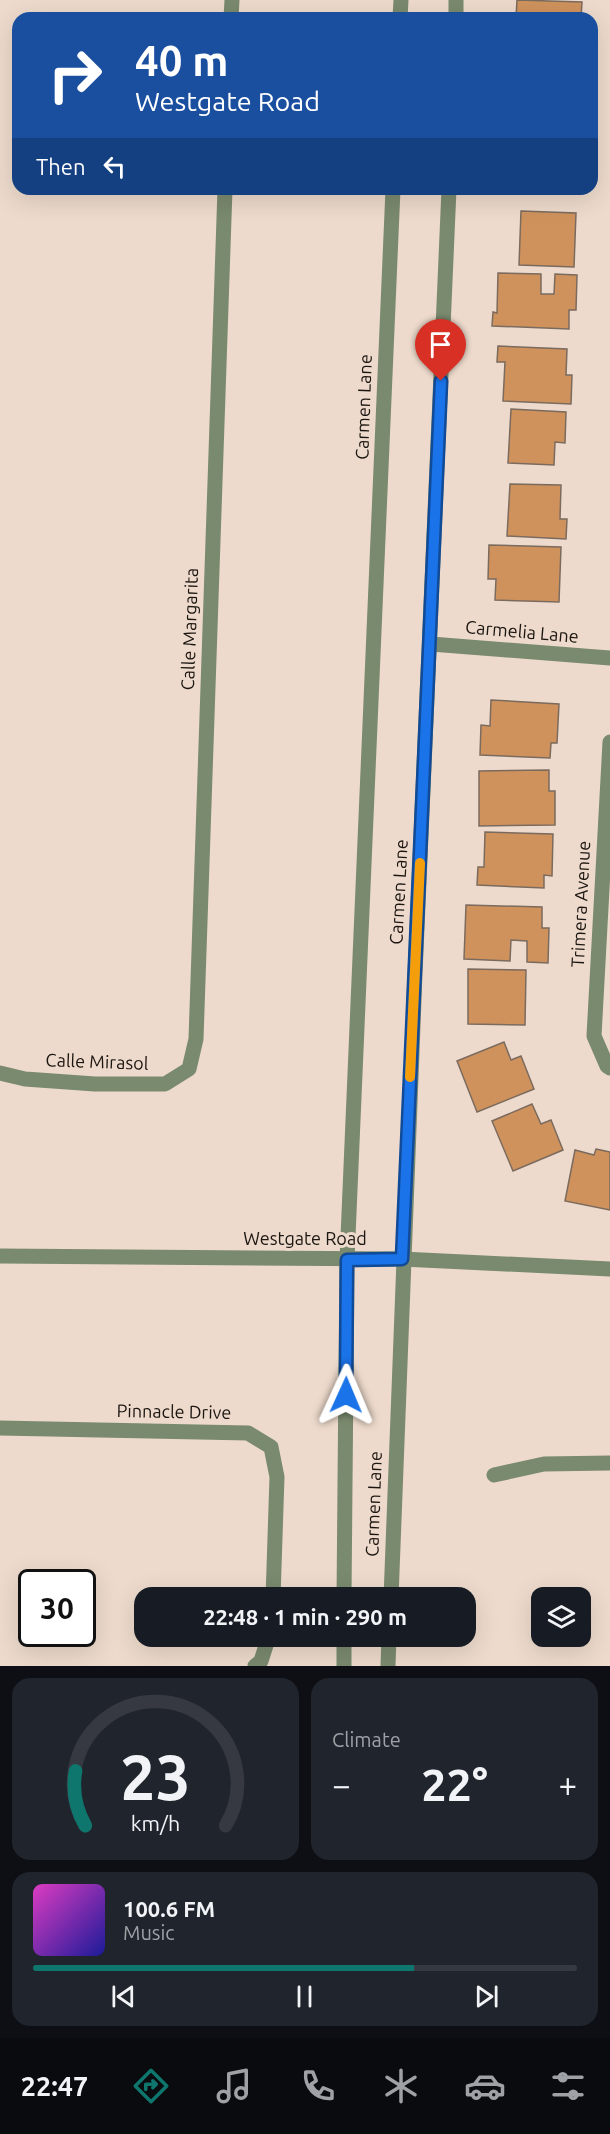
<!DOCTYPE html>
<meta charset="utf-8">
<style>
:root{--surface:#171b24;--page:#20242c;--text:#f1f3f6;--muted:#9ea1a6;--line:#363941;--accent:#0f766e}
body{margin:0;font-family:Ubuntu,sans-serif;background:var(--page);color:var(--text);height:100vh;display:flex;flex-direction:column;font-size:22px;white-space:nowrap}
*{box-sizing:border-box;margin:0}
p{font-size:20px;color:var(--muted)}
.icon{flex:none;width:33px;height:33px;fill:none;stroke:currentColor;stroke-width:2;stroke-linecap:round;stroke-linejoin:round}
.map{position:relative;height:1666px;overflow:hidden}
.drawer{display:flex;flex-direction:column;gap:12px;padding:12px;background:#0d0f14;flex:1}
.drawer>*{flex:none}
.guide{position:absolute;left:12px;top:12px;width:586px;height:183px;border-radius:18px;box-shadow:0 6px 24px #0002;background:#1a4fa0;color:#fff;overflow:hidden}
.controls{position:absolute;left:531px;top:1587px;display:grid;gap:12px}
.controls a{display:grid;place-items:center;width:60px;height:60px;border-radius:12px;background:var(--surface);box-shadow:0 6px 24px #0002;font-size:30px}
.speed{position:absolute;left:18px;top:1569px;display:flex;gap:12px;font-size:30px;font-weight:700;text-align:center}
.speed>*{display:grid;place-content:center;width:78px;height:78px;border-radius:50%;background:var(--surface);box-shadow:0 6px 24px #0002;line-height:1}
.speed .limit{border:3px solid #111;border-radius:9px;background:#fff;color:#111}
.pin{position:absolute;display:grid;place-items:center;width:51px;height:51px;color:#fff;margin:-62px -26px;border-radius:50% 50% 50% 0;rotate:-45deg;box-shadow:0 0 6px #0007}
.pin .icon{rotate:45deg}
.me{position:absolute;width:66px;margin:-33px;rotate:1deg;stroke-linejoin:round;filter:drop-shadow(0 0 4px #0008)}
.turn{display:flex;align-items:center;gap:21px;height:126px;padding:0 24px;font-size:27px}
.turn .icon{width:78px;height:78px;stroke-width:2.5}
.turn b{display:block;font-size:42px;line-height:51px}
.then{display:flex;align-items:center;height:57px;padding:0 24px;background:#0003;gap:12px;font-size:22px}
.big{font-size:45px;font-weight:700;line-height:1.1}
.drawer .card{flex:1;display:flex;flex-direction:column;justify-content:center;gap:9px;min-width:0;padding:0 21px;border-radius:18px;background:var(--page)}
.drawer .dial{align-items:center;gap:0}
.dial svg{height:156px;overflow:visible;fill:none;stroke:var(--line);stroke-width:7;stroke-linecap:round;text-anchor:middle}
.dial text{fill:var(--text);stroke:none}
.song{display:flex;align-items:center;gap:18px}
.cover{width:72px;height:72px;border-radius:9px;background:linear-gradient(135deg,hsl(310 70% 55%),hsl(240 70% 35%))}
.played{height:6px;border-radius:3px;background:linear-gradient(90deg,var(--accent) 70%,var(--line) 70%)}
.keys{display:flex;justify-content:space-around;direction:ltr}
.heat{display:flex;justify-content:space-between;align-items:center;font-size:33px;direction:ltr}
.drawer .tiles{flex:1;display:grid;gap:12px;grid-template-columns:1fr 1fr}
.card:last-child{grid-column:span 2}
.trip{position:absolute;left:134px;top:1587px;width:342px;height:60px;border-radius:18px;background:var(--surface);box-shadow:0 6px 24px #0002;font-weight:700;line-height:60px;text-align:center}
.dock{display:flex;height:96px;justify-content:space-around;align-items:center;background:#090b0e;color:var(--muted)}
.dock .icon{width:42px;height:42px}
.dock .active{color:var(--accent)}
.dock b{font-size:27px;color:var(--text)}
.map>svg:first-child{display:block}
.building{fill:#cf925d;stroke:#7b6b5e;stroke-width:1.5}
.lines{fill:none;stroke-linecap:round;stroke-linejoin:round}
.street{stroke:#7a8a6e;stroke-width:15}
.route-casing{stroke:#114b97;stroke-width:15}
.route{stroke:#1a73e8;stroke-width:10}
.slow{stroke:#f59e0b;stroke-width:10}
.labels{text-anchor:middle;stroke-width:6;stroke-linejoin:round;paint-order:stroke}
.street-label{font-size:18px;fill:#1c1611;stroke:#eddacc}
</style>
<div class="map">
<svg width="610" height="1666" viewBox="0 0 610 1666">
<rect width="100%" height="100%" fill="#eddacc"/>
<g class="building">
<path d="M 517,0 L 582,2 L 581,18 L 516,18 Z"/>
<path d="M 520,189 L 570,189 L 569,193 L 520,191 Z"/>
<path d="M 521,211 L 576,213 L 574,267 L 519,265 Z"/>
<path d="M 498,273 L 541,274 L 541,294 L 554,294 L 555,274 L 577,275 L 576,310 L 569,310 L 569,329 L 492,326 L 493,312 L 497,313 Z"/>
<path d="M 498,346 L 567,349 L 566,375 L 572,375 L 571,404 L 503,401 L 505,362 L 497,362 Z"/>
<path d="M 511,409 L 566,412 L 565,443 L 555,442 L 554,465 L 508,463 Z"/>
<path d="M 510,484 L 561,485 L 560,519 L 567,519 L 566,539 L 507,536 Z"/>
<path d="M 489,545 L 561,547 L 559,602 L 495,600 L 496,579 L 488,579 Z"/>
<path d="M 491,700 L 559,704 L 557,743 L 551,743 L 550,758 L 480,755 L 481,725 L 490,726 Z"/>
<path d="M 549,770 L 549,791 L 555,791 L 555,825 L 479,826 L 479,771 Z"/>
<path d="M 485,832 L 553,834 L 552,876 L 544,875 L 544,888 L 477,885 L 478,867 L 484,867 Z"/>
<path d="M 466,905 L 542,907 L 542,928 L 549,928 L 548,963 L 527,962 L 527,941 L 511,940 L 510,961 L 464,959 Z"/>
<path d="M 468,969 L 526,970 L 525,1025 L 468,1024 Z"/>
<path d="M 504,1042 L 511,1060 L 521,1056 L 534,1089 L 477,1112 L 457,1061 Z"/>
<path d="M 532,1104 L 541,1124 L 551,1120 L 563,1150 L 513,1171 L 492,1121 Z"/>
<path d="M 596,1149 L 610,1152 L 610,1210 L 565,1201 L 575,1150 L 594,1155 Z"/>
</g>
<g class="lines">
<g class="street">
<path d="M 231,18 L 232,0"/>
<path d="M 400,18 L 401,0"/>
<path d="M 456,18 L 456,0"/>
<path d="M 431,644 L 610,658"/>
<path d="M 610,742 L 594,1036 L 607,1066 L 610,1068"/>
<path d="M 0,1073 L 25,1079 L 95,1084 L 165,1084 L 189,1069 L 196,1039 L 225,189"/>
<path d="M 0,1256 L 402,1259 L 610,1269"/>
<path d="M 0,1428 L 248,1433 L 271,1447 L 277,1477 L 273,1598"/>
<path d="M 494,1475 L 544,1464 L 610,1463"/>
<path d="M 344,1598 L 347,1260 L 393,189"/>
<path d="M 391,1598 C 406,1128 430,659 449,189"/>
<path d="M 255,1666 L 261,1661 L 269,1636"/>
<path d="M 344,1666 L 344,1636"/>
<path d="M 388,1666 L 389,1636"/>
</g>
</g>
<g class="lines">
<defs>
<path id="route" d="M 346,1395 L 347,1260 L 402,1259 L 441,381"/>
</defs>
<use href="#route" class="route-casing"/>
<use href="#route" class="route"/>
<path class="slow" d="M 410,1077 L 420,863"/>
</g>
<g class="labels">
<g class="street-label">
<text transform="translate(364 407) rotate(-88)" y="6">Carmen Lane</text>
<text transform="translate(190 629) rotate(-88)" y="6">Calle Margarita</text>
<text transform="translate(522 632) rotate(5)" y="6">Carmelia Lane</text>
<text transform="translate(399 892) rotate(-87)" y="6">Carmen Lane</text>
<text transform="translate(581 904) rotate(-87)" y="6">Trimera Avenue</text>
<text transform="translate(97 1062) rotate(2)" y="6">Calle Mirasol</text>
<text x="305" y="1245">Westgate Road</text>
<text transform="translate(174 1412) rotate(1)" y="6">Pinnacle Drive</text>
<text transform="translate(374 1504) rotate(-88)" y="6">Carmen Lane</text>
</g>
</g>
</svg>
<div class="controls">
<a><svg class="icon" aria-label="layers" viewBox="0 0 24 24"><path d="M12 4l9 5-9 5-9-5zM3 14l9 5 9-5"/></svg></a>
</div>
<div class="speed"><div class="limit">30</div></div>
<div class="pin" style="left:441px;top:381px;background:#d93025"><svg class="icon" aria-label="arrive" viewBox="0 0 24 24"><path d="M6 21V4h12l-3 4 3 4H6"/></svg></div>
<svg class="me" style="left:346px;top:1395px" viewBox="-20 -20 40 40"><path d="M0-17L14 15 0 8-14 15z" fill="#1a73e8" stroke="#fff" stroke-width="4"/></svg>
<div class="trip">22:48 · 1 min · 290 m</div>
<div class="guide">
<div class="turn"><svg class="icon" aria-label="right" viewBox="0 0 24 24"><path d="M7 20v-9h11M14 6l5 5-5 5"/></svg><div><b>40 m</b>Westgate Road</div></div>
<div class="then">Then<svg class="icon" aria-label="left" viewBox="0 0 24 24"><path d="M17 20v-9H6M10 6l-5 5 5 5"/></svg></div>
</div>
</div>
<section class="drawer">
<div class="tiles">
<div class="card dial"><svg viewBox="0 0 100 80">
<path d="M14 69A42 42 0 1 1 86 69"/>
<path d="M14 69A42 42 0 0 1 9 41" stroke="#0f766e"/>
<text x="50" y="56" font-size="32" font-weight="700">23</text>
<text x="50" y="72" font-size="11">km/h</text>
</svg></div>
<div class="card"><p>Climate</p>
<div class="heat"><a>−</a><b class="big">22°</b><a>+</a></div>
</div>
<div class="card">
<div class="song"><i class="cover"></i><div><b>100.6 FM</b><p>Music</p></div></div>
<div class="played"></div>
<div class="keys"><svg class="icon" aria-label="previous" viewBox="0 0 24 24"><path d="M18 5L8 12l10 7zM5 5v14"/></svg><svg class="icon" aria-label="pause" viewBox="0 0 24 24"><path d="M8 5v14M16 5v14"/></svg><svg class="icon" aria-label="next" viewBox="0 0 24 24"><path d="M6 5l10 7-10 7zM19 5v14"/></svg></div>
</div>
</div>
</section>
<nav class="dock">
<b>22:47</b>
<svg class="icon active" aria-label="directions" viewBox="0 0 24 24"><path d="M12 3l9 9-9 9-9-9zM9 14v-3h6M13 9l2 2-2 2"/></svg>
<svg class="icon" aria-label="music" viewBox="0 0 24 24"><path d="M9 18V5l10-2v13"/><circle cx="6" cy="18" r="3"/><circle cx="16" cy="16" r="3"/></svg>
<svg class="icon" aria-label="phone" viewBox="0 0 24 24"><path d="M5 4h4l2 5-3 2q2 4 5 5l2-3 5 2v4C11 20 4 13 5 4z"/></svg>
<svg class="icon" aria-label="climate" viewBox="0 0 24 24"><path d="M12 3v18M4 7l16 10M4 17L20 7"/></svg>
<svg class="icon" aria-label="car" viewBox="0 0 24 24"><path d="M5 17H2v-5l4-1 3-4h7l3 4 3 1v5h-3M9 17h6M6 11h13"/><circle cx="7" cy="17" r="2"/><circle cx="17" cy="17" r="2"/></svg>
<svg class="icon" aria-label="filters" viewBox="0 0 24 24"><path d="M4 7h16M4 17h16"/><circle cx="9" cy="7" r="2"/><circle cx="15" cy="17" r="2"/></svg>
</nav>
